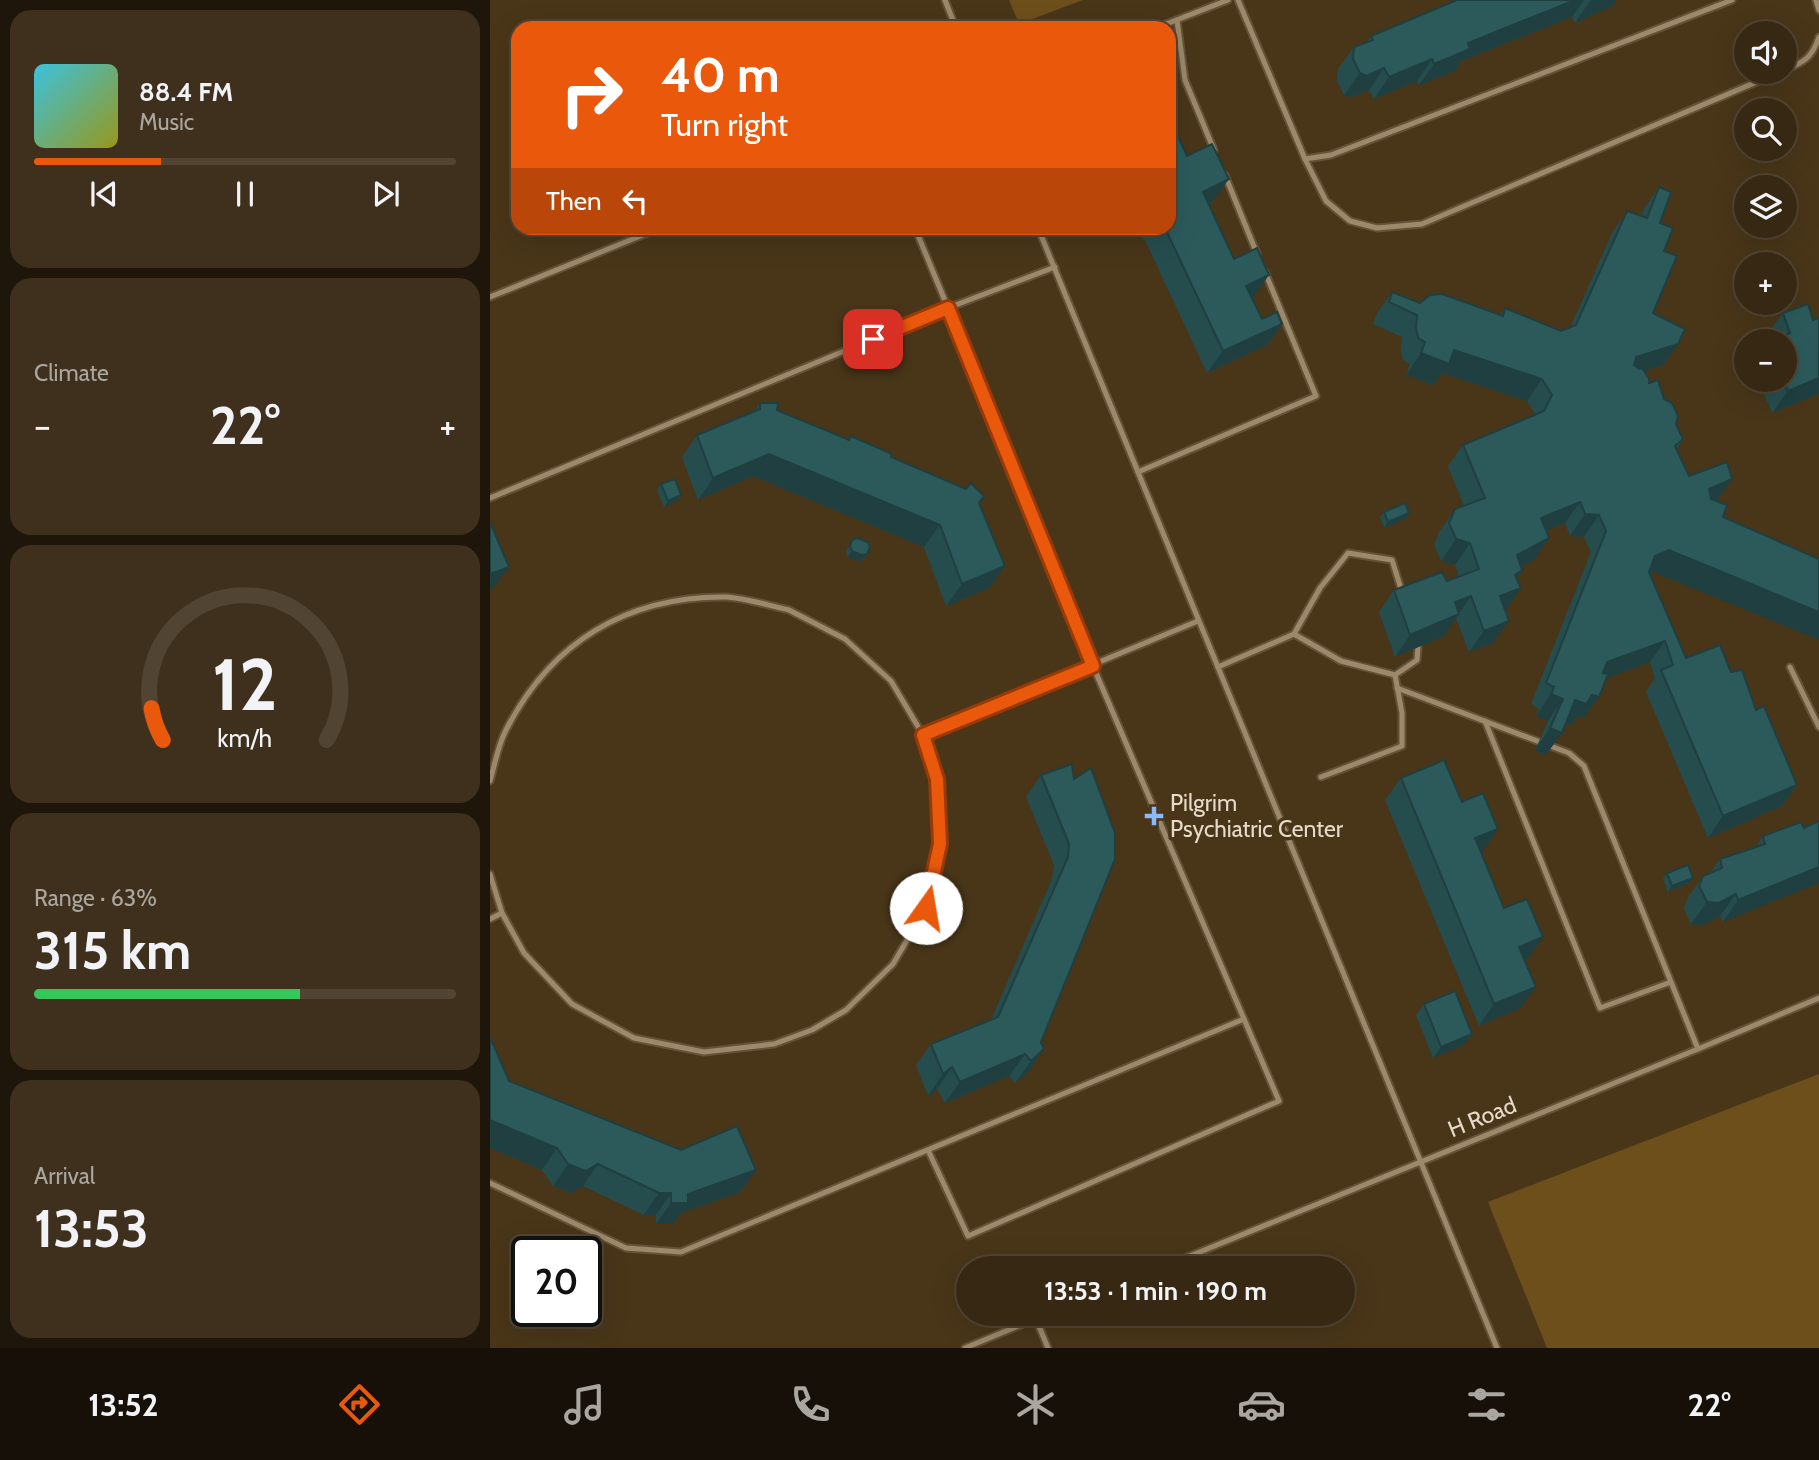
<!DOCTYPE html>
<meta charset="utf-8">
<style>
:root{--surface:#372813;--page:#3e301c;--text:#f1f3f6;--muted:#aaa6a0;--line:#514433;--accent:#ea580c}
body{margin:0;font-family:Cabin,sans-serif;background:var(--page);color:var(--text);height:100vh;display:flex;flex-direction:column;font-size:26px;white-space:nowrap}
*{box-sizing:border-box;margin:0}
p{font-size:23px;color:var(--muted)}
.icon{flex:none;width:38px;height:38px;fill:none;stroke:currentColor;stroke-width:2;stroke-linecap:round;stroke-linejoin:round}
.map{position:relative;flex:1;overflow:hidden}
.panel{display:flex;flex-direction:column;gap:10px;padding:10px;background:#1e160a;width:490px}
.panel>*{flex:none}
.hud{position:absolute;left:21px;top:21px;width:665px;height:214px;border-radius:21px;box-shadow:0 7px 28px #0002,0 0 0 2px var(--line);background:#ea580c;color:#fff;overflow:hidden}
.fabs{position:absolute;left:1244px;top:21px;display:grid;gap:14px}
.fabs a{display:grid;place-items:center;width:63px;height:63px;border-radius:50%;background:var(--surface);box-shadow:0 7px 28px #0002,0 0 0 2px var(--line);font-size:35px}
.speed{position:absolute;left:21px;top:1236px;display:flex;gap:14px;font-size:35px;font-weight:700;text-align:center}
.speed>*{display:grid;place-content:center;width:91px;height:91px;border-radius:50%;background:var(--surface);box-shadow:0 7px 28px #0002,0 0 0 2px var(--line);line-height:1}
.speed .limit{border:4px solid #111;border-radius:10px;background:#fff;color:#111}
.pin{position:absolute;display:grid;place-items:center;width:60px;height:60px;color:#fff;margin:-30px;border-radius:14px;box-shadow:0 4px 10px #0006}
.me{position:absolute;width:77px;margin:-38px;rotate:13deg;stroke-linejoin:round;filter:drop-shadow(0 0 5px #0008)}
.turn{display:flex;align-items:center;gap:24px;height:147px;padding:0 35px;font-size:32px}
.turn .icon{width:91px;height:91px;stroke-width:2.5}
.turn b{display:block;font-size:49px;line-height:60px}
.then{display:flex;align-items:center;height:66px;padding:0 35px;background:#0003;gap:14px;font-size:26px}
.big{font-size:52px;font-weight:800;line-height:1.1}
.panel .widget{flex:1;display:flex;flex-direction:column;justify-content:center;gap:10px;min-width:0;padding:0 24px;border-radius:21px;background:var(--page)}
.panel .dial{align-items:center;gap:0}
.dial svg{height:182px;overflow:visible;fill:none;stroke:var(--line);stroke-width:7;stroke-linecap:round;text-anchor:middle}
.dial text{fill:var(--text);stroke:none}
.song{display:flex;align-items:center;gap:21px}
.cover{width:84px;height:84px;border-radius:10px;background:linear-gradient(135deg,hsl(190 70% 55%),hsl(60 70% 35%))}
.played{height:7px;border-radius:4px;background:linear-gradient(90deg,var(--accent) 30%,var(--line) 30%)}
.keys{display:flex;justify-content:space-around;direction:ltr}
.heat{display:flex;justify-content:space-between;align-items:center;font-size:38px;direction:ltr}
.charge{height:10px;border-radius:5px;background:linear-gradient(90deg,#34c759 63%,var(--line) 0)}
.trip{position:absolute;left:466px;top:1256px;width:399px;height:70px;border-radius:35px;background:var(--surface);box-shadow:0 7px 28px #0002,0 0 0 2px var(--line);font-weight:800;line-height:70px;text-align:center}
.tabs{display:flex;height:112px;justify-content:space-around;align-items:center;background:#161008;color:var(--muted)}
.tabs .icon{width:49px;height:49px}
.tabs .selected{color:var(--accent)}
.tabs b{font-size:32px;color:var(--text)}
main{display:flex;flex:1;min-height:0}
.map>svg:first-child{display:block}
.green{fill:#6d4f1c}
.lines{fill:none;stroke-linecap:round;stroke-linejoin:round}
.lane-casing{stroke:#625239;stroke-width:9}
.lane{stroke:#9d8869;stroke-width:5}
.wall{fill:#264d4e}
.shaded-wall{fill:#1f3f40}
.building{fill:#2c5a5b;stroke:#1f3f40;stroke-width:2}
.route-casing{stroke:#983908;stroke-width:18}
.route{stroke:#ea580c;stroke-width:12}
.poi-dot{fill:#8abafc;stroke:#493619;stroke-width:2.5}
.labels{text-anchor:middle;stroke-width:7;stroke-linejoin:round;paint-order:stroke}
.poi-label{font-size:23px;fill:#e6daca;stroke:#493619;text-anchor:start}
.street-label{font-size:23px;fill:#e6daca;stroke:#493619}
</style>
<main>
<section class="panel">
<div class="widget">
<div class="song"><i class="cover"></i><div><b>88.4 FM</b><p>Music</p></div></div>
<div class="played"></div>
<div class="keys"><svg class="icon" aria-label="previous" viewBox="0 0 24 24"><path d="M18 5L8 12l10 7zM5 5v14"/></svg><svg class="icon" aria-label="pause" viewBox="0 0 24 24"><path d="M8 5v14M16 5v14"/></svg><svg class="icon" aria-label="next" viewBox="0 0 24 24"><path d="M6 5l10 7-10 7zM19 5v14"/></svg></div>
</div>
<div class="widget"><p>Climate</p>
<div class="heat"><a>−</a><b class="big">22°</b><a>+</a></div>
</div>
<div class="widget dial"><svg viewBox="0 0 100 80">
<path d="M14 69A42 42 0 1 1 86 69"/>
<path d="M14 69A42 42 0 0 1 9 55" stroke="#ea580c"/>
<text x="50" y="56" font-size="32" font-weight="700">12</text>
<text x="50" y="72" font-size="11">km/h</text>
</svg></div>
<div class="widget"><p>Range · 63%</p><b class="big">315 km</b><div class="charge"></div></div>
<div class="widget"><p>Arrival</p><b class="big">13:53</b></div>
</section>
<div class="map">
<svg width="1329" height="1348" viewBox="0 0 1329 1348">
<rect width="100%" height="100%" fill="#493619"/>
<g class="green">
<path d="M 519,0 L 593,0 L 529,24 Z"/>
<path d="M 1329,1074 L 1329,1348 L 1057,1348 L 998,1202 Z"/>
</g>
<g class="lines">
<defs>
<g id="lane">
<path d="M 455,0 L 466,28"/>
<path d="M 748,0 L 815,159 L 841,155 L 1242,0"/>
<path d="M 1326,0 L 1329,10"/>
<path d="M 687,20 L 695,80 L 724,150"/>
<path d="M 666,28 L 738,0"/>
<path d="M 1295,70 C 1314,62 1322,58 1329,37"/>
<path d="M 815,159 L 836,201 L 860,221 L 887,228 L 932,224 L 1290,72"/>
<path d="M 735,175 L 767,254"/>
<path d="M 425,228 L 458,308 L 565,267"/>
<path d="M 548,228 L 1007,1348"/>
<path d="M 0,297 L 170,228"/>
<path d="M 648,472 L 826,396 L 775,272"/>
<path d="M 0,498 L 458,308 L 603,666 L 754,1019 L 191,1252 L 136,1248 L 0,1183"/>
<path d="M 804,634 L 830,588 L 858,553 L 902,560 L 912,592"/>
<path d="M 728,667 L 804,634 L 851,661 L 905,675 L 927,660 L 928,647"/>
<path d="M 1300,667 L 1329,727"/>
<path d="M 907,688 L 1079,753 L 1094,766 L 1208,1049"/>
<path d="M 995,721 L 1110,1008 L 1181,982"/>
<path d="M 433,735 L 708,621"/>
<path d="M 831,777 L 912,746 L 912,713 L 905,675"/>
<path d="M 0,781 C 5,764 8,745 16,730 C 61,642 137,596 236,597 C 256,598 280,606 299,610 L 355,639 L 401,681 L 433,735 L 447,779 L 450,844 L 436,908 L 403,964 L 356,1010 L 322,1030 L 284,1044 L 214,1052 L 144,1038 L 82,1004 L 34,953 L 12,913 L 0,874"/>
<path d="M 0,919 L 12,913"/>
<path d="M 438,1150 L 478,1236 L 789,1101 L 754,1019"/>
<path d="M 668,1269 L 1208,1049 L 1329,998"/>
<path d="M 546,1319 L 558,1348"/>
<path d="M 475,1348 L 557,1314"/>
</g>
</defs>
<use href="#lane" class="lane-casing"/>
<use href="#lane" class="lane"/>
</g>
<g class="wall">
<path d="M 967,0 L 1126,0 L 1122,6 L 1085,23 L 1082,17 L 971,61 L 965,71 L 929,85 L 927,81 L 884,99 L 879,90 L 862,97 L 854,95 L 847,81 L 848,69 L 864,47 L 877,42 L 881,36 Z"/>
<path d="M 697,156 L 723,201 L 718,204 L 744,259 L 764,297 L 762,298 L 772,319 L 792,324 L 777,345 L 717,373 L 654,238 L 653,239 L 648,228 L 679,228 Z"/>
<path d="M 1169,187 L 1170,223 L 1174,251 L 1163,313 L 1188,344 L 1173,365 L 1154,371 L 1159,383 L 1174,399 L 1193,439 L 1187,449 L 1199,476 L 1242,479 L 1227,500 L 1163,572 L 1160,573 L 1196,658 L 1241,672 L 1266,710 L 1307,785 L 1292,806 L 1218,838 L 1156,692 L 1165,678 L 1160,662 L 1116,678 L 1094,718 L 1087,717 L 1081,725 L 1075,724 L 1056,755 L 1045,750 L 1058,721 L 1046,716 L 1049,709 L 1041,704 L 1101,552 L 1094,537 L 1080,536 L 1075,523 L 1056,531 L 1044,560 L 1031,567 L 1032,570 L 1027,578 L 1031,588 L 1015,610 L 1003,643 L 979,652 L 966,618 L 954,636 L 905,657 L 889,612 L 904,590 L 957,581 L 969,577 L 965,565 L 951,561 L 944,544 L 950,531 L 965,509 L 974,506 L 958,466 L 973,445 L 1046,415 L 1037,401 L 952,373 L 943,385 L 916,375 L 920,364 L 913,360 L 911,349 L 912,337 L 883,324 L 887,313 L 902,292 L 930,303 L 1010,315 L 1015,308 L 1071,331 L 1080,328 L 1122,233 L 1137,211 L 1151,216 L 1154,209 Z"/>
<path d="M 1264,303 L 1292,303 L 1287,313 L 1274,318 L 1263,309 Z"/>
<path d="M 1293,313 L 1323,320 L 1329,318 L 1329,394 L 1282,413 L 1268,380 L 1295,380 L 1295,341 L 1280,341 L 1277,334 Z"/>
<path d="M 270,403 L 358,440 L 361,436 L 489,503 L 515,566 L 499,588 L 456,606 L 434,547 L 263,476 L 208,500 L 192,457 L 207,435 L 264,412 Z"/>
<path d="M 171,484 L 191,495 L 187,501 L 174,507 L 167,490 Z"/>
<path d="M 894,512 L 919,513 L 915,519 L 894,528 L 890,517 Z"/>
<path d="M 362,540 L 377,554 L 373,560 L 368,561 L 358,557 L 356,552 Z"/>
<path d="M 601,768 L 539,1071 L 525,1083 L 519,1076 L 455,1103 L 447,1089 L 438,1096 L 426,1065 L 441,1044 L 501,1020 L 562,879 L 564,865 L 536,797 L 551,775 L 584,779 Z"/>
<path d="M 911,778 L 993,851 L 991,852 L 1014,908 L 1038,958 L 1034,960 L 1030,1008 L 989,1026 L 895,800 Z"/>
<path d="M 1311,822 L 1233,922 L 1230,916 L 1213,925 L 1201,924 L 1194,908 L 1198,897 L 1213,876 L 1220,873 L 1230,859 L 1266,847 L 1273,836 Z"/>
<path d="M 1177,873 L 1203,878 L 1199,883 L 1178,892 L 1173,879 Z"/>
<path d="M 934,1004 L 974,1045 L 943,1058 L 926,1015 Z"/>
<path d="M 0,1037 L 19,1081 L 191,1150 L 266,1170 L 250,1192 L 191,1213 L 183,1224 L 166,1224 L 166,1215 L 154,1215 L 93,1186 L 81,1193 L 63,1186 L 52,1170 L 0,1148 Z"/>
</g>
<g class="shaded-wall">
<path d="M 1085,0 L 1094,0 L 1082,17 L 971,61 L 965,71 L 929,85 L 944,64 L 978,43 Z"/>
<path d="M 1102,0 L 1126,0 L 1122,6 L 1085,23 L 1100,1 Z"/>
<path d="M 942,59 L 927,81 L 884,99 L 899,77 Z"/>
<path d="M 894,68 L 879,90 L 862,97 L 854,95 L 870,73 Z"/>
<path d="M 739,179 L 723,201 L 697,213 L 713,192 Z"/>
<path d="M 779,275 L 764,297 L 741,308 L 756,286 Z"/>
<path d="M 1291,308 L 1287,313 L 1274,318 L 1278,312 Z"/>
<path d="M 792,324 L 777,345 L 717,373 L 733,351 Z"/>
<path d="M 1188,344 L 1173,365 L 1131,378 L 1146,357 Z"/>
<path d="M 964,350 L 1052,379 L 1037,401 L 952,373 L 943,385 L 916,375 L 931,353 Z"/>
<path d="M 1329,378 L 1329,394 L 1282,413 L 1298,391 Z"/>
<path d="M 279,454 L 450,525 L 434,547 L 263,476 L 208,500 L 223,478 Z"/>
<path d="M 1242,479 L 1227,500 L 1203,510 L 1219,489 Z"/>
<path d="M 191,495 L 187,501 L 174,507 L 178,501 Z"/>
<path d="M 1090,502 L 1075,523 L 1036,540 L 1051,518 Z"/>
<path d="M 919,513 L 915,519 L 894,528 L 898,522 Z"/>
<path d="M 1095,514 L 1109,515 L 1094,537 L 1080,536 Z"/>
<path d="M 1059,538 L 1044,560 L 1012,577 L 1027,555 Z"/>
<path d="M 966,539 L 980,543 L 965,565 L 951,561 Z"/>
<path d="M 1179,550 L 1329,612 L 1329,640 L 1163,572 L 1150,578 L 1165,556 Z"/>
<path d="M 362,551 L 377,554 L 373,560 L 368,561 L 358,557 Z"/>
<path d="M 515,566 L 499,588 L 456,606 L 472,584 Z"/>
<path d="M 19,567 L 3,588 L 0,590 L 0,574 Z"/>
<path d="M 1032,570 L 1017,592 L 1031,588 L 1016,610 L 995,618 L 1025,575 Z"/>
<path d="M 981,596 L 954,636 L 905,657 L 920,635 L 965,602 Z"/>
<path d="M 1019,621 L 1003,643 L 979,652 L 994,631 Z"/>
<path d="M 1175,641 L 1160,662 L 1101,684 L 1117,662 Z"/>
<path d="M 1061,694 L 1073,699 L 1058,721 L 1046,716 Z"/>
<path d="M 1102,695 L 1109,697 L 1094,718 L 1087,717 L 1081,725 L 1069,722 L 1085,700 Z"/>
<path d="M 1060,728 L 1072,733 L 1056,755 L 1045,750 Z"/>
<path d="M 1307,785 L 1292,806 L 1218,838 L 1233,816 Z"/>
<path d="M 1008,829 L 993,851 L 970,860 L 985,838 Z"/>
<path d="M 1329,867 L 1329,883 L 1233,922 L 1248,900 Z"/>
<path d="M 1203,878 L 1199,883 L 1178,892 L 1182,886 Z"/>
<path d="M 1246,894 L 1230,916 L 1213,925 L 1201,924 L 1217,902 Z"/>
<path d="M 1053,937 L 1038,958 L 1014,969 L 1029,947 Z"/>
<path d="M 1046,987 L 1030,1008 L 989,1026 L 1004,1004 Z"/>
<path d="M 982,1034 L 974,1045 L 943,1058 L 951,1047 Z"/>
<path d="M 554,1049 L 539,1071 L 525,1083 L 541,1061 Z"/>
<path d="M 535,1054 L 519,1076 L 455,1103 L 470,1082 Z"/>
<path d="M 462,1067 L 447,1089 L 438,1096 L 453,1074 Z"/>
<path d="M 0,1120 L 67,1148 L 52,1170 L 0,1148 Z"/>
<path d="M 78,1164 L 108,1164 L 93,1186 L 81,1193 L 63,1186 Z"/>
<path d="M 266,1170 L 250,1192 L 191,1213 L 183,1224 L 166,1224 L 181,1203 L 198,1194 Z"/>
<path d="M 169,1193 L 181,1193 L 166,1215 L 154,1215 Z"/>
</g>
<g class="building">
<path d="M 967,0 L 1085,0 L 978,43 L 980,49 L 944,64 L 942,59 L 899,77 L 894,68 L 877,76 L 870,73 L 863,59 L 864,47 L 883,40 L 881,36 Z"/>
<path d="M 679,117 L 697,156 L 722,144 L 739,179 L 713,192 L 744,259 L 767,248 L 779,275 L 756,286 L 772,319 L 787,312 L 792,324 L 733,351 L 675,228 L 679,228 Z"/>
<path d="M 1169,187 L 1181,192 L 1170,223 L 1183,228 L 1174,251 L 1187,256 L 1163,313 L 1195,329 L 1188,344 L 1146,357 L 1144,365 L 1149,369 L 1152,368 L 1159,379 L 1159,383 L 1168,380 L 1174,399 L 1182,403 L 1188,416 L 1186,424 L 1193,439 L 1185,446 L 1199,476 L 1237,462 L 1242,479 L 1219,489 L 1221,499 L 1237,505 L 1233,517 L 1329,559 L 1329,612 L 1179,550 L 1165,556 L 1159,572 L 1196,658 L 1230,645 L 1241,672 L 1252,670 L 1266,710 L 1274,706 L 1307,785 L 1233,816 L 1171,670 L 1183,665 L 1175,641 L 1117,662 L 1113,673 L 1118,674 L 1109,697 L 1102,695 L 1096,704 L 1085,700 L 1072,733 L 1060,728 L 1073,699 L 1061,694 L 1064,687 L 1056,683 L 1116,531 L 1109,515 L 1095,514 L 1090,502 L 1051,518 L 1059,538 L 1027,555 L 1032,570 L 1025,575 L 1031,588 L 1010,596 L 1019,621 L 994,631 L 981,596 L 965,602 L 969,614 L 920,635 L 904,590 L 952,572 L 957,581 L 989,569 L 980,543 L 966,539 L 959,523 L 965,509 L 995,498 L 973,445 L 1054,411 L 1062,395 L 1052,379 L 964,350 L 959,364 L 931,353 L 935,342 L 928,338 L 926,328 L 927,315 L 899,302 L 902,292 L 930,303 L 940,295 L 952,294 L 1013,316 L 1015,308 L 1071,331 L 1086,325 L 1137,211 L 1157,218 Z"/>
<path d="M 1267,303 L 1292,303 L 1291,308 L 1278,312 Z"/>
<path d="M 1318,304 L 1323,320 L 1329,318 L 1329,378 L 1298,391 L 1293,380 L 1295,380 L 1295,341 L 1282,341 L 1300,333 L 1293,313 Z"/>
<path d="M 270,403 L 288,403 L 287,410 L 359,440 L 361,436 L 402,454 L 401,457 L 476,489 L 481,483 L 494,496 L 489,503 L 515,566 L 472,584 L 450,525 L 279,454 L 223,478 L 207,435 L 270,409 Z"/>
<path d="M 185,479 L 191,495 L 178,501 L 171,484 Z"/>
<path d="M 915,503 L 919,513 L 898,522 L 894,512 Z"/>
<path d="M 0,522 L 19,567 L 0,574 Z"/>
<path d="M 367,538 L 378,542 L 380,547 L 377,554 L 372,555 L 362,551 L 360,547 L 362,540 Z"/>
<path d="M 954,760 L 972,802 L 993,793 L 1008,829 L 985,838 L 1014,908 L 1037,899 L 1053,937 L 1029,947 L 1046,987 L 1004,1004 L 911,778 Z"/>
<path d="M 582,764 L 584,779 L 601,768 L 625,833 L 625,859 L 551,1042 L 554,1049 L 541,1061 L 535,1054 L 470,1082 L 462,1067 L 453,1074 L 441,1044 L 508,1017 L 578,857 L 579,844 L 551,775 Z"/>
<path d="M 1329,821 L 1329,867 L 1248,900 L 1246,894 L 1229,903 L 1217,902 L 1209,886 L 1213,876 L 1232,868 L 1230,859 L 1275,844 L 1273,836 L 1311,822 L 1314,828 Z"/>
<path d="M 1198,865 L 1203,878 L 1182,886 L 1177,873 Z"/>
<path d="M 965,991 L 982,1034 L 951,1047 L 934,1004 Z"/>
<path d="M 0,1037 L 19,1081 L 191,1150 L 247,1126 L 266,1170 L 198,1194 L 198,1203 L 181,1203 L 181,1193 L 169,1193 L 108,1164 L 96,1171 L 78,1164 L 67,1148 L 0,1120 Z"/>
</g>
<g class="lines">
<defs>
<path id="route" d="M 383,339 L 458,308 L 603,666 L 433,735 L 447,779 L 450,844 L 436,908"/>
</defs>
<use href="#route" class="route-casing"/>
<use href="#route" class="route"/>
</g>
<path class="poi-dot" d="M660.5 805.5h7v7h7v7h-7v7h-7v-7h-7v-7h7z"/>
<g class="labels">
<g class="poi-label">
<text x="680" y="811">Pilgrim<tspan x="680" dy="26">Psychiatric Center</tspan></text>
</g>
<g class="street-label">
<text transform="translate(992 1117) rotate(-22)" y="8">H Road</text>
</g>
</g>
</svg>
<div class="fabs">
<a><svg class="icon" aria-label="sound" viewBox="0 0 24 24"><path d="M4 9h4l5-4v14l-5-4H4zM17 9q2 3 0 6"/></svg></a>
<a><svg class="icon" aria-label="search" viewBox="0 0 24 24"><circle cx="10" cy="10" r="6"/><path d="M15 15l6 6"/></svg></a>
<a><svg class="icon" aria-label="layers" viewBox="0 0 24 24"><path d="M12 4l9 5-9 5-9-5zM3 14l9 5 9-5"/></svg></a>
<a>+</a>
<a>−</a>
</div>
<div class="speed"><div class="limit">20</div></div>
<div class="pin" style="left:383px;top:339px;background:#d93025"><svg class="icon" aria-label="arrive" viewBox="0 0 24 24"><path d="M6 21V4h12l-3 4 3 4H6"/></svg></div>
<svg class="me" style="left:436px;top:908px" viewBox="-20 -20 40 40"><circle r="19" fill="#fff"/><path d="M0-13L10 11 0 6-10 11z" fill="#ea580c"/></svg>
<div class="trip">13:53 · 1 min · 190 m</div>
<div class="hud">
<div class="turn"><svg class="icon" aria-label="right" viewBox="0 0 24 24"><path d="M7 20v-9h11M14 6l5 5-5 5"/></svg><div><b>40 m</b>Turn right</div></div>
<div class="then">Then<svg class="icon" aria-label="left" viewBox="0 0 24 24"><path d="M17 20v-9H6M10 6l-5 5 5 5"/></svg></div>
</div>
</div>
</main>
<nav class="tabs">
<b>13:52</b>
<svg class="icon selected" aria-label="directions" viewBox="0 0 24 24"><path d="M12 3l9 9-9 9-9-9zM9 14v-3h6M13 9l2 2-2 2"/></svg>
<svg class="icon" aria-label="music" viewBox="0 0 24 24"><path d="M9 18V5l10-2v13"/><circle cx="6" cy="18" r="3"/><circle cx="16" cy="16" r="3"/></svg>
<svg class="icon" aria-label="phone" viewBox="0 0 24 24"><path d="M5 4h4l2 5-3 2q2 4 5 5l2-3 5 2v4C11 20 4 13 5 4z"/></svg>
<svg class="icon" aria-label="climate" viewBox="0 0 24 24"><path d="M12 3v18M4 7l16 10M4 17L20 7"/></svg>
<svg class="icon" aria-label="car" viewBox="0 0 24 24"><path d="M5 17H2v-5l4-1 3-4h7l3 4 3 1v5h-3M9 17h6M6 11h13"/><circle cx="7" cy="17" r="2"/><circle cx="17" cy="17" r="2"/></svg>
<svg class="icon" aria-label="filters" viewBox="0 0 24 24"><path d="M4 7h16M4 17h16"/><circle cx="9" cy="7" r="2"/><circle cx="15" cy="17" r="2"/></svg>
<b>22°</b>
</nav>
